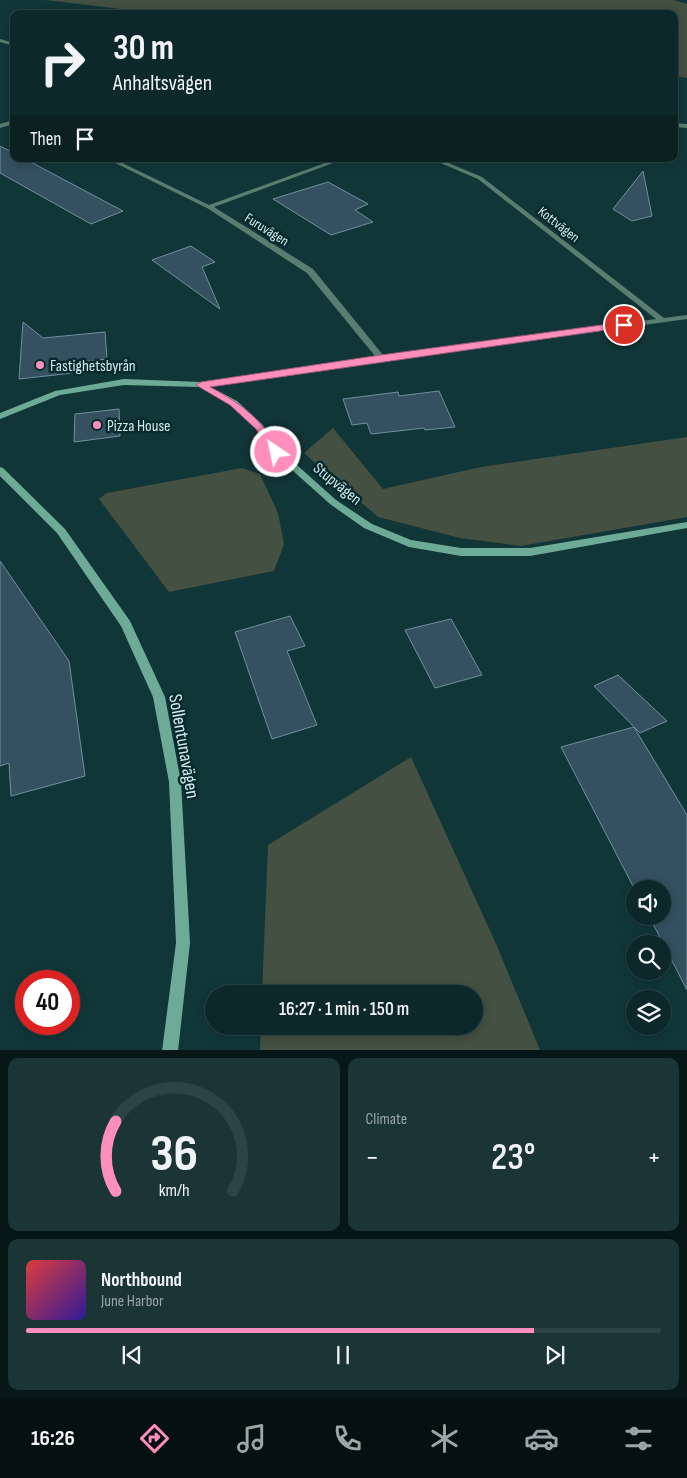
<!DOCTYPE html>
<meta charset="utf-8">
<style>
:root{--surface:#0d282a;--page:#1b3436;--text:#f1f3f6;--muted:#9aa6a8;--line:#2d4447;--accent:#fe8ebb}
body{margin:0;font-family:"Sofia Sans Condensed",sans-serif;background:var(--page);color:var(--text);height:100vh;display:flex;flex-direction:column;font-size:19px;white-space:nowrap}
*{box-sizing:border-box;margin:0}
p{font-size:16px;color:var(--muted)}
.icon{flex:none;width:28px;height:28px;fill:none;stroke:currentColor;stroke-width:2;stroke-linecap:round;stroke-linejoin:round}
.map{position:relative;height:1050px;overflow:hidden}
.side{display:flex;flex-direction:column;gap:8px;padding:8px;background:#071617;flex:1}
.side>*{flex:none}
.guide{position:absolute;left:10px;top:10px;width:668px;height:152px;border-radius:10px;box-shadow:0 2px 12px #0003,0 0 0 1px var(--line);background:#0d282a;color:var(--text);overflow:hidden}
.fabs{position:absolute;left:626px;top:880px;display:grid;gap:10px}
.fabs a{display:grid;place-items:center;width:45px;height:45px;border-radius:50%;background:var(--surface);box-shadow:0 2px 12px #0003,0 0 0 1px var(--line);font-size:25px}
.speed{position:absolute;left:15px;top:970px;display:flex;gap:10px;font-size:25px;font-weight:700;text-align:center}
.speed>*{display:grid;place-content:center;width:65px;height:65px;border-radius:50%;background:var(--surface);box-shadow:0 2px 12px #0003,0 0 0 1px var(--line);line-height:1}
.speed .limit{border:8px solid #d22;background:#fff;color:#111}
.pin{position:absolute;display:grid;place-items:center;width:42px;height:42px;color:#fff;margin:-21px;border:2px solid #fff;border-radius:50%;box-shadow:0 1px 5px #0007}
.me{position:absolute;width:55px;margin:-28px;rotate:326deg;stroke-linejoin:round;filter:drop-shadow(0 0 4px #0008)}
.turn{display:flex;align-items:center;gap:18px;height:105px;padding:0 20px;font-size:22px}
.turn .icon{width:65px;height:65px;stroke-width:2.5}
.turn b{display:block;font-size:35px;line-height:42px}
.then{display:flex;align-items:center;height:48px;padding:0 20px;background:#0003;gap:10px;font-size:19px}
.big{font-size:38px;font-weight:600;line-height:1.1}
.side .widget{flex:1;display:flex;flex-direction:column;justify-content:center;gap:8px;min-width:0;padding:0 18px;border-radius:10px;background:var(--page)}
.side .dial{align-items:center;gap:0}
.dial svg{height:130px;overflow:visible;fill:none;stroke:var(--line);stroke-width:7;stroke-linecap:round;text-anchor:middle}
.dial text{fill:var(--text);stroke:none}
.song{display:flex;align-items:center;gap:15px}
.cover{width:60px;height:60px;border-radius:8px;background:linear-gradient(135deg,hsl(0 70% 55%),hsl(250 70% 35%))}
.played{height:5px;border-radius:2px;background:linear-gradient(90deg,var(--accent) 80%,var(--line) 80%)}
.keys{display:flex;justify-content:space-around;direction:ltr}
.heat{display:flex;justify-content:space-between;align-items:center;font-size:28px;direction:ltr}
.side .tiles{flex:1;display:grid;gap:8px;grid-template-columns:1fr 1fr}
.widget:last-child{grid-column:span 2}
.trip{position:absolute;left:205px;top:985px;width:278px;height:50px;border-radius:25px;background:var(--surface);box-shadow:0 2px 12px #0003,0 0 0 1px var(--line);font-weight:600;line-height:50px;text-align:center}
.dock{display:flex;height:80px;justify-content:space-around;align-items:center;background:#051011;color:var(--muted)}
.dock .icon{width:35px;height:35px}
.dock .selected{color:var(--accent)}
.dock b{font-size:22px;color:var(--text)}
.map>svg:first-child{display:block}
.green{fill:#445041}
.building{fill:#35505f;stroke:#718f9f}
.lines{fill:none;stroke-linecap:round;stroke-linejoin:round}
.street{fill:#597e71;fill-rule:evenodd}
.secondary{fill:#6eab96;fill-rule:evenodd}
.route{fill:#fe8ebb;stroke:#a55c7a}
.poi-dot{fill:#fe8ebb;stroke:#052b2e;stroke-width:2}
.labels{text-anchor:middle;stroke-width:5;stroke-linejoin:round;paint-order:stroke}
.far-street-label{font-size:14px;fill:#d5e9ea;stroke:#052b2e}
.poi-label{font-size:16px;fill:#d5e9ea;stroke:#052b2e;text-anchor:start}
.street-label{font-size:16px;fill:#d5e9ea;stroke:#052b2e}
.near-street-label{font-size:19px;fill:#d5e9ea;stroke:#052b2e}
</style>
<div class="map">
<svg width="687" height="1051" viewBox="0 0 687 1051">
<rect width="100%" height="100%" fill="#113638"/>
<g class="green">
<path d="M 46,0 L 673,0 L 687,4 L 687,78 L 674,76 L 674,14 L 163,14 Z"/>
<path d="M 333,428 L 383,489 L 481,467 L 687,437 L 687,517 L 521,546 L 460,538 L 378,517 L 304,453 Z"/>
<path d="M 242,468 L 260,474 L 278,513 L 284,544 L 274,571 L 169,592 L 99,499 L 107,493 Z"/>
<path d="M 411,757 L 497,946 L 540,1050 L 260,1050 L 261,1026 L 474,1026 L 474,994 L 262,994 L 268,845 Z"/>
</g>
<g class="building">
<path d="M 0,146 L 14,153 L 14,159 L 25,159 L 123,211 L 91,224 L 0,173 Z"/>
<path d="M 643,171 L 652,216 L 632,221 L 613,209 Z"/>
<path d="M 328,182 L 368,204 L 355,210 L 373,222 L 331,235 L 273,199 Z"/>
<path d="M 191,246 L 215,262 L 202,267 L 220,309 L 152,260 Z"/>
<path d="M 23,322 L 43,338 L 105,332 L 107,359 L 73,363 L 73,373 L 19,379 Z"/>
<path d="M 439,391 L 455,427 L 425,430 L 424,428 L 371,434 L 367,423 L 352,425 L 343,399 L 398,392 L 399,396 Z"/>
<path d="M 119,409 L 120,436 L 74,442 L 75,414 Z"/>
<path d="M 0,561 L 69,661 L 85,776 L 11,796 L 9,763 L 0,766 Z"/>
<path d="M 290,616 L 305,646 L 287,651 L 317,725 L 272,739 L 235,632 Z"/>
<path d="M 451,619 L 482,675 L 435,688 L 405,630 Z"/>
<path d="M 618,675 L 667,721 L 640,733 L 594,686 Z"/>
<path d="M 634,727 L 687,815 L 687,990 L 649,916 L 662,916 L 662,889 L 635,890 L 561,747 Z"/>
</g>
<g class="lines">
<g class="street">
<path d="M 0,39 L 14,43 L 14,46 L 0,42 Z"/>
<path d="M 14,120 L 14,124 L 0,128 L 0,124 Z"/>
<path d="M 674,123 L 687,124 L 687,128 L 674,127 Z"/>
<path d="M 107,159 L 114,159 L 209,205 L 336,159 L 344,159 L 214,207 L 313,269 L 383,355 L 656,319 L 478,179 L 431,159 L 439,159 L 482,177 L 664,318 L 687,315 L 687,319 L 198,387 L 198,383 L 201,382 L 375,356 L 307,273 L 207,208 Z"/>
</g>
<g class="secondary">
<path d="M 124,379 L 201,382 L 237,401 L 262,424 L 279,449 L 336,500 L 372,524 L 411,540 L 461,548 L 530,548 L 687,522 L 687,528 L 530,556 L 461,556 L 409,547 L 364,528 L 330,504 L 273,453 L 256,428 L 231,405 L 199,387 L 124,385 L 60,395 L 0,419 L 0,413 L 55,391 Z"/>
<path d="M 0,467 L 3,468 L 65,529 L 130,621 L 165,697 L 181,782 L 190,943 L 178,1051 L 162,1051 L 176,943 L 169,782 L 153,697 L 121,626 L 57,533 L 0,476 Z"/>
</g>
</g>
<path class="route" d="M 624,322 L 627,323 L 627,327 L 210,387 C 244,405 260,419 282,452 L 276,455 L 273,454 L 256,429 L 230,405 L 196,385 L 201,382 L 381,355 Z"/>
<g class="poi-dot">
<circle cx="40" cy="365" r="5"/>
<circle cx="97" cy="425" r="5"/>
</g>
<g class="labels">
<g class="far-street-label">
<text transform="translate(559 224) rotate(38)" y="5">Kottvägen</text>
<text transform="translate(267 229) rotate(32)" y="5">Furuvägen</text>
</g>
<g class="poi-label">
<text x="50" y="371">Fastighetsbyrån</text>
<text x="107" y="431">Pizza House</text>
</g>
<g class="street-label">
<text transform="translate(338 483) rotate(39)" y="6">Stupvägen</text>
</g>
<g class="near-street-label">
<text transform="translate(185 746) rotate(80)" y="7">Sollentunavägen</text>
</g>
</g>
</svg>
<div class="fabs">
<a><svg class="icon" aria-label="sound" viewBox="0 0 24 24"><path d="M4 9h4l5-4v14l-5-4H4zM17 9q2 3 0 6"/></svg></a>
<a><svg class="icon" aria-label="search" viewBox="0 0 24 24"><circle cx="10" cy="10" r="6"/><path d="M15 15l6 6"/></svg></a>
<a><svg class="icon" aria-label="layers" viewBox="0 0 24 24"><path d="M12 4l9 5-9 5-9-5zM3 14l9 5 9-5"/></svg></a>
</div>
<div class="speed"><div class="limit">40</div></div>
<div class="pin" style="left:624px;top:325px;background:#d93025"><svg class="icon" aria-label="arrive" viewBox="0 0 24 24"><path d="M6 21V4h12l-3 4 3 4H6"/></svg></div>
<svg class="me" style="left:276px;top:452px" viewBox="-20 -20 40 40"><circle r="17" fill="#fe8ebb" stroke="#fff" stroke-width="3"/><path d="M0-11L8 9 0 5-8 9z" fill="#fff"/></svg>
<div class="trip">16:27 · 1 min · 150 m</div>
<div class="guide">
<div class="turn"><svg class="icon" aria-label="right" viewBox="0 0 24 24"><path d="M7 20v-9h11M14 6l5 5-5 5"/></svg><div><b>30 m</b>Anhaltsvägen</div></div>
<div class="then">Then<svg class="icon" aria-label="arrive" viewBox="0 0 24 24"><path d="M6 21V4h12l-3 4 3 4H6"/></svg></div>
</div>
</div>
<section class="side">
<div class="tiles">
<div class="widget dial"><svg viewBox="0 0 100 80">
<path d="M14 69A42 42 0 1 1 86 69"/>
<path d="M14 69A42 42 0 0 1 14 26" stroke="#fe8ebb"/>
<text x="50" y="56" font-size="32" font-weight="700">36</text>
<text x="50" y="72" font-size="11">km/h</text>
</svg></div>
<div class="widget"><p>Climate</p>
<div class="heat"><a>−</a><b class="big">23°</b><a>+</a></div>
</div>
<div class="widget">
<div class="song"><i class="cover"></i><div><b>Northbound</b><p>June Harbor</p></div></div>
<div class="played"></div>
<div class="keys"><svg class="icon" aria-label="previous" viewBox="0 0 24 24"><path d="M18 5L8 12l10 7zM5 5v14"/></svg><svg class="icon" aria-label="pause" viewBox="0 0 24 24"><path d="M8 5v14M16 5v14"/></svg><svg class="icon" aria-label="next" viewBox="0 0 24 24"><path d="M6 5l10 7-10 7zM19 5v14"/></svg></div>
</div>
</div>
</section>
<nav class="dock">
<b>16:26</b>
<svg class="icon selected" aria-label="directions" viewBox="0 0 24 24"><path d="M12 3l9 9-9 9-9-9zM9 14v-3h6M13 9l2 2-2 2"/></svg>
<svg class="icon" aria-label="music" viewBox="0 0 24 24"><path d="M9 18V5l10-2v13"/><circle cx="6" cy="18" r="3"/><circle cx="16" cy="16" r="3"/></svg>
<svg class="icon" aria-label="phone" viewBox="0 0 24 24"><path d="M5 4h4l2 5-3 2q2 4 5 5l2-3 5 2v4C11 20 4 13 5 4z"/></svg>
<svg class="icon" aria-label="climate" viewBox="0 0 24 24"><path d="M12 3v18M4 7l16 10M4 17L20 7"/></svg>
<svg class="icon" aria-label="car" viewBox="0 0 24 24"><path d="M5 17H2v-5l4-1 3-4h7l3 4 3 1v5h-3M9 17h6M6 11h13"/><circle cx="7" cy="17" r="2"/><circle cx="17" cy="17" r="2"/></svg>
<svg class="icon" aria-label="filters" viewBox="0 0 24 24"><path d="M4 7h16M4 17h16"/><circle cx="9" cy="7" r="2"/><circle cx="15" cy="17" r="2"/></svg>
</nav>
